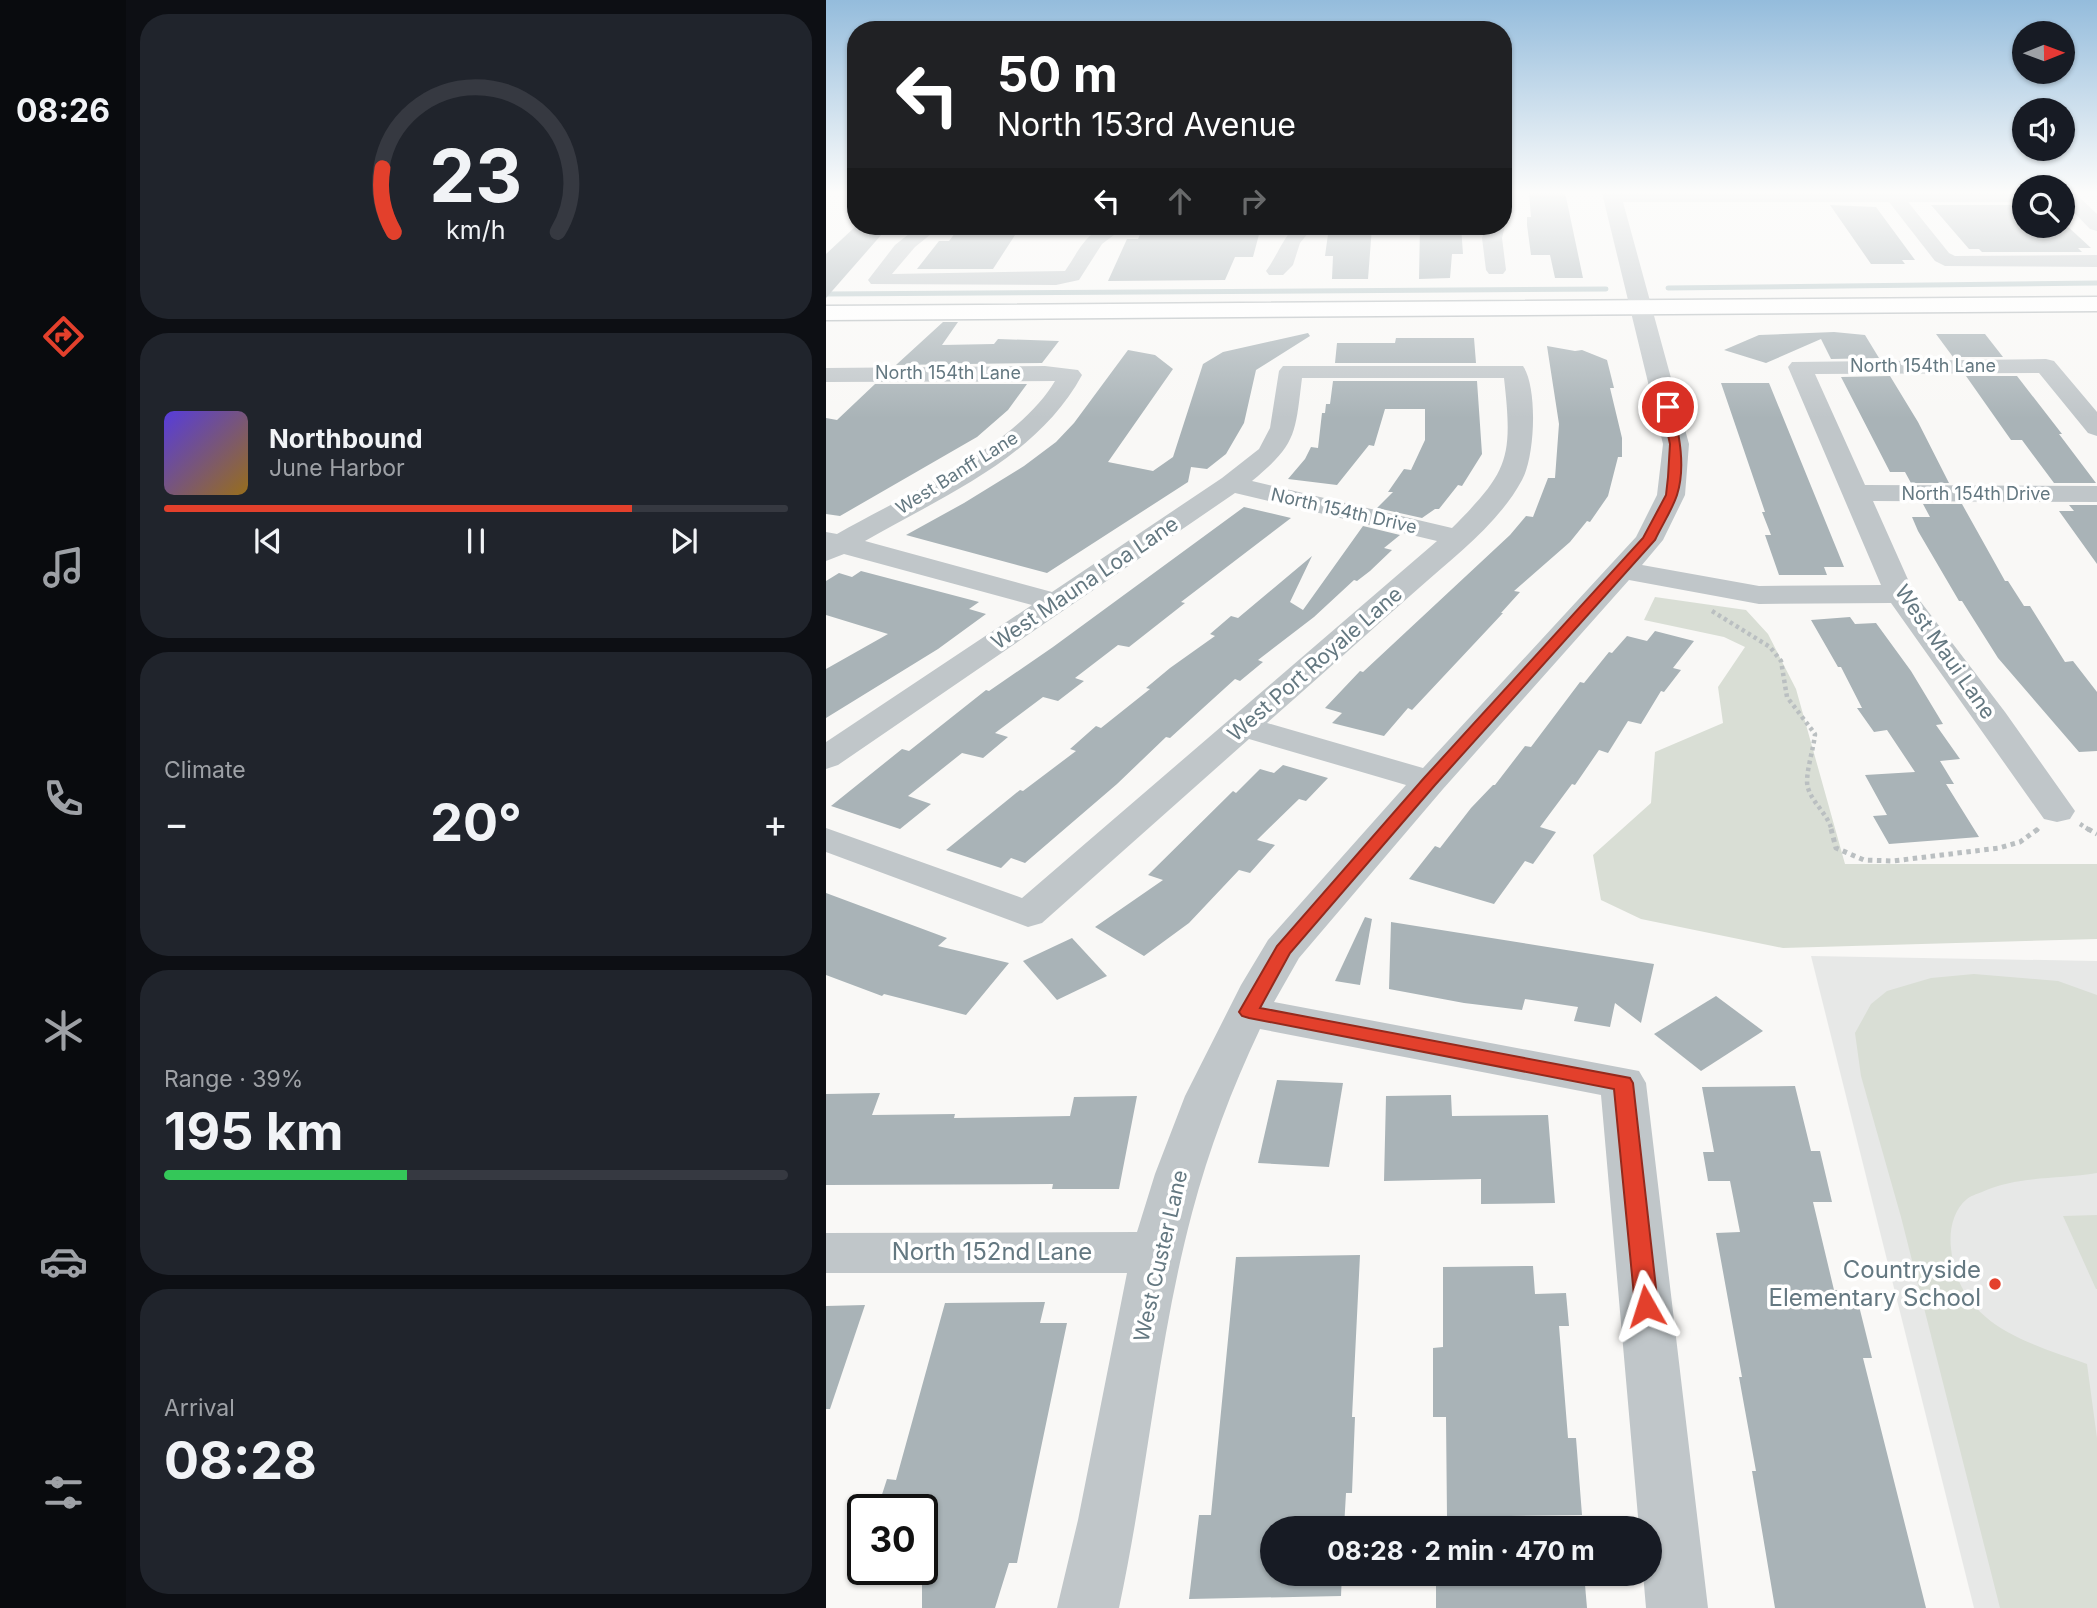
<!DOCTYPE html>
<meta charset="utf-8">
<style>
:root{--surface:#171b24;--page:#20242c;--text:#f1f3f6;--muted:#9ea1a6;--line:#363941;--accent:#e3402c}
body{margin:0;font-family:Inter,sans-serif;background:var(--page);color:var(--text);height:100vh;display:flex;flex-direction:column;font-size:26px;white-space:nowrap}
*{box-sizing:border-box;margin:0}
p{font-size:23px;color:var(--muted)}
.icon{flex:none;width:38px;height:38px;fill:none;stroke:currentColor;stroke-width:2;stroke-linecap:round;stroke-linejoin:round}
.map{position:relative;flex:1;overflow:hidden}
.sheet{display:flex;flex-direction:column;gap:14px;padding:14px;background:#0d0f14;width:700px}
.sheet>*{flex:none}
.hud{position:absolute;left:21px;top:21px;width:665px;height:214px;border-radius:28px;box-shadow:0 2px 5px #0004;background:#202124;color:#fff;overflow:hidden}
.needle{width:46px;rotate:89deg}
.fabs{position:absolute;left:1186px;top:21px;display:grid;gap:14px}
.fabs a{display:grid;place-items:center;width:63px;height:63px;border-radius:50%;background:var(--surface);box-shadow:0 2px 5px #0004;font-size:35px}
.speed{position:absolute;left:21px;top:1494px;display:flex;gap:14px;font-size:35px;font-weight:700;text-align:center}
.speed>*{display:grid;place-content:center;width:91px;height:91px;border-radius:50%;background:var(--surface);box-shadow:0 2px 5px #0004;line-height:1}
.speed .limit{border:4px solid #111;border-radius:10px;background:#fff;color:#111}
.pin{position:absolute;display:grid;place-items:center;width:60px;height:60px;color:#fff;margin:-30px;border:4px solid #fff;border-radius:50%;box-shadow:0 2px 7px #0007}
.me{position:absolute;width:77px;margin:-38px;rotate:354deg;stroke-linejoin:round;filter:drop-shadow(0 0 5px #0008)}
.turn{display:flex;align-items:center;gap:24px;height:147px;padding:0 35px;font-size:32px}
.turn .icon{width:91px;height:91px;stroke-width:2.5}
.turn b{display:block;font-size:49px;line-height:60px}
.lanes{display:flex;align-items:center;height:66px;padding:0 35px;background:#0003;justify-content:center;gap:35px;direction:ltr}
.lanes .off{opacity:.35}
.big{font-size:52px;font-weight:700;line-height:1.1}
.sheet .tile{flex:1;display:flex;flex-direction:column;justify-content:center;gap:10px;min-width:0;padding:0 24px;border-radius:28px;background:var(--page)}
.sheet .dial{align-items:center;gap:0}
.dial svg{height:182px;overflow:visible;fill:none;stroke:var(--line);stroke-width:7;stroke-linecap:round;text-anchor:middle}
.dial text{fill:var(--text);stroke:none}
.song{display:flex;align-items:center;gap:21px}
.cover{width:84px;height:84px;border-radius:10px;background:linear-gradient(135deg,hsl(250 70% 55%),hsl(40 70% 35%))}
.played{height:7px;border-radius:4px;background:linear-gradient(90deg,var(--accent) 75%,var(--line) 75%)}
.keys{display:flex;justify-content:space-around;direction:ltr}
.heat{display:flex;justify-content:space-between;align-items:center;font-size:38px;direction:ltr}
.charge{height:10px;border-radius:5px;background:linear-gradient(90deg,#34c759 39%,var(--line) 0)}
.trip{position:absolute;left:434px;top:1516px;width:402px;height:70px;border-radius:35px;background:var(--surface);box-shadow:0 2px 5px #0004;font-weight:700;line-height:70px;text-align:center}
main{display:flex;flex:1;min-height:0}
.tabs{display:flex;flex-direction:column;width:126px;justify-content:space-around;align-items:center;background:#090b0e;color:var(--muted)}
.tabs .icon{width:49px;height:49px}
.tabs .selected{color:var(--accent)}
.tabs b{font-size:32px;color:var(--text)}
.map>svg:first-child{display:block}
.built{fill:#e7e8e7}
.green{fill:#d9ded5}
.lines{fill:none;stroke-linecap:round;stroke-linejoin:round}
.stream{stroke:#b7c7c9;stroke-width:5}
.building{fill:#a9b3b7}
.major-casing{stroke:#b4babd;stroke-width:3}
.path-far1{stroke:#babfc1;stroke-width:4.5;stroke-dasharray:3.5 3.5;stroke-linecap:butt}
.path{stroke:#babfc1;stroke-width:5;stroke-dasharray:4.5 4.5;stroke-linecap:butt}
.minor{fill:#c0c6c9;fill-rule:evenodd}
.major{fill:#fff;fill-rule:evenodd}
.route{fill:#e3402c;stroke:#942a1d;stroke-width:2}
.poi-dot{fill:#e3402c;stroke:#fff;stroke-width:2.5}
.labels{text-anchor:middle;stroke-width:7;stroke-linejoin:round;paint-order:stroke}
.far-street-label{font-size:18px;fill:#647881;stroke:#fff}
.street-label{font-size:21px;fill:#647881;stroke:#fff}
.near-street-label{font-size:24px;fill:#647881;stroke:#fff}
.near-poi-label{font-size:24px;fill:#647881;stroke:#fff;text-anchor:end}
</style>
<main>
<nav class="tabs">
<b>08:26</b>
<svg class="icon selected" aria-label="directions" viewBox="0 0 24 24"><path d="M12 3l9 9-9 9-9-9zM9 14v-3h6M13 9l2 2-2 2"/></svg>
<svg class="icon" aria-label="music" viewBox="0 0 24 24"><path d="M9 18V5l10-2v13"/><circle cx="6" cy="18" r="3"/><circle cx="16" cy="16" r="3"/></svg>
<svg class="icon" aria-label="phone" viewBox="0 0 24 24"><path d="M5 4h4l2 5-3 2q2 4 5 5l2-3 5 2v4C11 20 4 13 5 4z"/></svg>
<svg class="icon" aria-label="climate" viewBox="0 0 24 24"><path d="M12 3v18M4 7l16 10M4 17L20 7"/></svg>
<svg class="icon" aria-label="car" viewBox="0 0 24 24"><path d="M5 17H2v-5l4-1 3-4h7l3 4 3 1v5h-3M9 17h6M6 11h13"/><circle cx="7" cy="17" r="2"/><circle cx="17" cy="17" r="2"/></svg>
<svg class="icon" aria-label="filters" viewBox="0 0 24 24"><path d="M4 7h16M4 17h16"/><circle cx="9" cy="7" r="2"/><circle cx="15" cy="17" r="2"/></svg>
</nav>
<section class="sheet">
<div class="tile dial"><svg viewBox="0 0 100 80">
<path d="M14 69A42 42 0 1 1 86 69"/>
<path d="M14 69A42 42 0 0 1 9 41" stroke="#e3402c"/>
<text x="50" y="56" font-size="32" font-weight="700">23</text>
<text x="50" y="72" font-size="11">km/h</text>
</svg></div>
<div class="tile">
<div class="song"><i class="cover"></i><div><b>Northbound</b><p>June Harbor</p></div></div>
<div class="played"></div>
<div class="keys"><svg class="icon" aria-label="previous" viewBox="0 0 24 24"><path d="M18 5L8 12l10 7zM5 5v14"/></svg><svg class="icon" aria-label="pause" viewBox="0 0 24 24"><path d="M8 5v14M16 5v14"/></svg><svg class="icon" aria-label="next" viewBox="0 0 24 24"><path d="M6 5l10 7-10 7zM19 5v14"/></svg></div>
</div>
<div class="tile"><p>Climate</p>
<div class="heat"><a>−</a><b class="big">20°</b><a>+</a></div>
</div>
<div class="tile"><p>Range · 39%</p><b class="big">195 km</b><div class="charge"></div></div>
<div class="tile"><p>Arrival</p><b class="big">08:28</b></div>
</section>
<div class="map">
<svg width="1271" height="1608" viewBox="0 0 1271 1608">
<rect width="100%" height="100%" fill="#f9f8f6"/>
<path class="built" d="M 985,956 L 1271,961 L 1271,1608 L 1148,1608 Z"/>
<g class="green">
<path d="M 829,597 L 920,610 L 942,634 L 970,689 L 1019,864 L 1271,864 L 1271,939 L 957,948 L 815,919 L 775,900 L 767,855 L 825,803 L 829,752 L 897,723 L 892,687 L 919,647 L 898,637 L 818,620 Z"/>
<path d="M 1148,974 L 1232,981 L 1271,995 L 1271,1173 C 1231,1180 1193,1175 1156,1192 C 1151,1194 1144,1196 1141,1199 C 1127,1210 1123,1231 1125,1248 C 1132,1325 1200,1342 1261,1364 L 1271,1438 L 1271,1608 L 1174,1608 L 1075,1217 L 1035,1076 L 1029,1033 L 1045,1004 L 1061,991 L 1105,978 Z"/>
<path d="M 1271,1215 L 1271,1289 L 1270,1289 L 1237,1216 Z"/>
</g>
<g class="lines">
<g class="stream">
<path d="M 842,288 L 1271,283"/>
<path d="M 0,294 L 780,289"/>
</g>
</g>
<g class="building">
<path d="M 703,193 L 738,193 L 740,197 L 757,278 L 729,278 L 724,255 L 705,255 L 701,225 L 701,217 L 705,217 Z"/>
<path d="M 1004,205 L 1050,207 L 1089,260 L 1076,260 L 1079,264 L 1045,264 Z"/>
<path d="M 1105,205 L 1199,205 L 1199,226 L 1239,224 L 1265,248 L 1252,248 L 1256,252 L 1156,252 L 1153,249 L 1143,249 Z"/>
<path d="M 30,226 L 63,226 L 0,298 L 0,254 Z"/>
<path d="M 141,226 L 177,226 L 175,229 L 193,229 L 167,269 L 91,269 L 113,241 L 123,241 L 132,229 L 139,229 Z"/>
<path d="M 324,226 L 431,226 L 435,227 L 427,257 L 409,257 L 399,280 L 282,281 L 301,239 L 312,239 L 317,228 Z"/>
<path d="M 594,226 L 635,226 L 637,254 L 626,254 L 624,278 L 593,279 Z"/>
<path d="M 503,227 L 546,227 L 542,279 L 506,279 L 507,256 L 499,256 Z"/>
<path d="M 117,322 L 132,322 L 116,345 L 168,344 L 172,339 L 233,341 L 216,363 L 70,365 Z"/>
<path d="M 1008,332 L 1039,335 L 1053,358 L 1005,359 L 995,339 L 940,363 L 898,350 L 933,335 Z"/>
<path d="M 482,333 L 484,336 L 430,370 L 418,423 L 400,454 L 381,469 L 365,467 L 362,482 L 221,573 L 80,535 L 138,503 L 198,466 L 230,442 L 248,423 L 302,350 L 329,355 L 347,369 L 282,462 L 327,471 L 347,457 L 377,364 L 397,352 Z"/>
<path d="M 1110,334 L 1159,334 L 1177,357 L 1127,357 Z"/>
<path d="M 570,338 L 648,338 L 650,363 L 509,363 L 511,343 L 569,343 Z"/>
<path d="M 721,346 L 749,351 L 756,350 L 781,360 L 788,388 L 784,388 L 796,438 L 796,457 L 792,457 L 782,496 L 764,522 L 761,521 L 744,542 L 688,591 L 694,592 L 675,613 L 677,613 L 586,710 L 582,708 L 558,736 L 506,723 L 516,713 L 499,708 L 534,671 L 537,672 L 684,535 L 700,516 L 707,517 L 722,478 L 729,478 L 733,424 Z"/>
<path d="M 1064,376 L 1092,422 L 1123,483 L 1085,483 L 1079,472 L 1064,472 L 1015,377 Z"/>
<path d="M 1140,376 L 1191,376 L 1236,434 L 1233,434 L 1270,483 L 1228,483 L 1196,440 L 1185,440 Z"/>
<path d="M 507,381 L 651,381 L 656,454 L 636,486 L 632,485 L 613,509 L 609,509 L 596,518 L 551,508 L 567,492 L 562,492 L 578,469 L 585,470 L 599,440 L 599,409 L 559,409 L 548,446 L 543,445 L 511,485 L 462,479 L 479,459 L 485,447 L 492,448 L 496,413 L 499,413 L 500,404 L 504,404 Z"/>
<path d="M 895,383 L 943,383 L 1018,567 L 998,567 L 1001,575 L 953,575 L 939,535 L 945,535 L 936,512 L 939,512 Z"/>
<path d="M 49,384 L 201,384 L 182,410 L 151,437 L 14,516 L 0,514 L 0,418 L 11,420 Z"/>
<path d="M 1097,504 L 1136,504 L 1179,581 L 1182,581 L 1198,606 L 1204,606 L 1239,662 L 1247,661 L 1271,692 L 1271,751 L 1253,752 L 1172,658 L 1136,601 L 1133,601 L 1092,531 L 1086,517 L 1104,517 Z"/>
<path d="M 1243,505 L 1271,505 L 1271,564 L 1233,511 L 1248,511 Z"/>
<path d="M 418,507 L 465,518 L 355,602 L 359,603 L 303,647 L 292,645 L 249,678 L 258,681 L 232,701 L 217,697 L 169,733 L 182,737 L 157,758 L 136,753 L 82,796 L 105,804 L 74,829 L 5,806 L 76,749 L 83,751 L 160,690 L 163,691 L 227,647 Z"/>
<path d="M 537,526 L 574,535 L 558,548 L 566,550 L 544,571 L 531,581 L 528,580 L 488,617 L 432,660 L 437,662 L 414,681 L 409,679 L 344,738 L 340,737 L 291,784 L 199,863 L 185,858 L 175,868 L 120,850 L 194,790 L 197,791 L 250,751 L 244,749 L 270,726 L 275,728 L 324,689 L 320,688 L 344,668 L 389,636 L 384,634 L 405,616 L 412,618 L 486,556 L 464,602 L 477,610 Z"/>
<path d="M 35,571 L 153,602 L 143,609 L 160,614 L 112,649 L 0,718 L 0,669 L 62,634 L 0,615 L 0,581 L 13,573 L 26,577 Z"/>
<path d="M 1024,617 L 1029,624 L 1050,623 L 1085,671 L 1117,724 L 1110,725 L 1134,759 L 1114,761 L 1128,784 L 1120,784 L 1153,837 L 1063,844 L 1047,816 L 1061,815 L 1039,775 L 1089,772 L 1061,730 L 1048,732 L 1031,708 L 1036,708 L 1015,667 L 1012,667 L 985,620 Z"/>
<path d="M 829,631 L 868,641 L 847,668 L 855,670 L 838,692 L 835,691 L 815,724 L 802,721 L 782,753 L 773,750 L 749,785 L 746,784 L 714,827 L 730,832 L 707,864 L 699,861 L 668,904 L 583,879 L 609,846 L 614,848 L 645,808 L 667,785 L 669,785 L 699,746 L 705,747 L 754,682 L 758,683 L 783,652 L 786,653 L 801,636 L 821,641 Z"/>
<path d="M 457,765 L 502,778 L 480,801 L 473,799 L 431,840 L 449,845 L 424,873 L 413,870 L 363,923 L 318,956 L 269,927 L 337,880 L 322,875 L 407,791 L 410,793 L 434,769 L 448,773 Z"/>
<path d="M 0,893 L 121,938 L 112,946 L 183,963 L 140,1015 L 58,994 L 56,996 L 0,975 Z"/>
<path d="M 539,917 L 546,919 L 534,985 L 509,981 Z"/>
<path d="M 565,922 L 828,964 L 815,1023 L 789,1003 L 784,1027 L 748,1021 L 752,1007 L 699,999 L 696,1010 L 638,1003 L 563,989 Z"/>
<path d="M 246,938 L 281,976 L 231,1000 L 197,961 Z"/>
<path d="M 890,996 L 937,1031 L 875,1071 L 828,1034 Z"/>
<path d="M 451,1080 L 517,1083 L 503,1167 L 432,1163 Z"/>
<path d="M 969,1086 L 985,1151 L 994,1151 L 1006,1202 L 987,1202 L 1008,1290 L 1029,1290 L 1046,1358 L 1037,1358 L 1100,1608 L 949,1608 L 926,1471 L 930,1471 L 913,1377 L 916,1377 L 890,1233 L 914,1232 L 904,1181 L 882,1181 L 877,1152 L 888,1152 L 876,1087 Z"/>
<path d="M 54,1093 L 46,1115 L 129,1114 L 128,1118 L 244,1116 L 248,1097 L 311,1096 L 293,1189 L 226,1189 L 227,1184 L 0,1185 L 0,1094 Z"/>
<path d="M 625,1095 L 626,1116 L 722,1115 L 729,1203 L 655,1204 L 655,1179 L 558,1181 L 560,1096 Z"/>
<path d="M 534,1255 L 526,1417 L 529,1417 L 526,1493 L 520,1493 L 518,1528 L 446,1528 L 446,1573 L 516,1573 L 515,1596 L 363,1599 L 373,1515 L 385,1515 L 410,1257 Z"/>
<path d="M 707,1266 L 709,1294 L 740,1293 L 743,1326 L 733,1326 L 742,1438 L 750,1438 L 756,1515 L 621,1517 L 620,1417 L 607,1417 L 607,1348 L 617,1347 L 617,1267 Z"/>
<path d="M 219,1302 L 214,1323 L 241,1323 L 191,1563 L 183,1563 L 169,1608 L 96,1608 L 96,1510 L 51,1510 L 61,1479 L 70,1480 L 119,1303 Z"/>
<path d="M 39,1305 L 4,1409 L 0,1409 L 0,1306 Z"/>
<path d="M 610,1573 L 758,1573 L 761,1608 L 610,1608 Z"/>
</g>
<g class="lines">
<defs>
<path id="major" d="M 1271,297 L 1271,311 L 0,320 L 0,306 Z"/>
</defs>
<use href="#major" class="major-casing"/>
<g class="path-far1">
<path d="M 886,611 L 944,647 L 955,661 L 961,697 L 989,734 C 988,748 978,777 982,788 C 987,804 1002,814 1006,831"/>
<path d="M 1254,824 L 1265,831"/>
<path d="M 1210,831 L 1213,828"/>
</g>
<g class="path">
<path d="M 1005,829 L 1010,848 L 1038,860 L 1067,861 L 1173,848 L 1194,842 L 1212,829"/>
<path d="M 1262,829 L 1271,834"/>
</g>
<g class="minor">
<path d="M 776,193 L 1199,193 L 1199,202 L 1082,202 L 1123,253 L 1129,256 L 1271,255 L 1271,267 L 1119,266 L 1109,261 L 1063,202 L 797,202 L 863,444 L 859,495 L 837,540 L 816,565 L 933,586 L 1055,585 L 962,367 L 966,362 L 1220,359 L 1228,361 L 1271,412 L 1271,436 L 1262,433 L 1213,373 L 989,374 L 1039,485 L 1271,486 L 1271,502 L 1047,501 L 1088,593 L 1179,712 L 1249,811 L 1244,819 L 1231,822 L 1218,819 L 1065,603 L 933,604 L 803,580 L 617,789 L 473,958 L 448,1002 L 813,1071 L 820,1083 L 882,1608 L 820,1608 L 817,1573 L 824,1573 L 824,1528 L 813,1528 L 775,1095 L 434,1029 C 406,1088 383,1149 366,1213 C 332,1341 321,1477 293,1608 L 231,1608 L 252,1520 L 301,1273 L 0,1273 L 0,1233 L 311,1232 L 329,1174 L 359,1096 L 415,985 L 442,940 L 580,785 L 423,739 L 216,923 L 202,927 L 0,852 L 0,828 L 196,898 L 611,541 L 409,493 L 12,765 L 0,769 L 0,742 L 206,605 L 18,554 L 0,561 L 0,532 L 11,534 C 76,497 191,446 229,381 L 0,382 L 0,368 L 219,366 L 252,370 L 256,375 C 211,458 117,496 39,541 L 226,592 L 396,478 L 433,449 L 444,428 L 453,371 L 457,366 L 697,366 C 712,388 709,457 696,480 C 673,523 629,556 593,588 C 542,633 492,678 441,723 L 597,768 L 810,537 L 831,495 L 837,444 ZM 476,378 L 678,378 C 687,459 683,471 626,528 L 426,481 C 471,444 469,434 476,378 Z"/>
<path d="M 1237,193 L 1249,193 L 1271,214 L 1271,231 L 1264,229 L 1237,201 Z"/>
<path d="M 677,223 L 679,226 L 676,238 L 680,270 L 677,274 L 663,274 L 660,270 L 656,238 L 661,226 L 677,226 Z"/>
<path d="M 93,226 L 115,226 L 89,247 L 66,274 L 239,271 C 258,243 263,224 300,226 L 276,244 L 253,280 L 230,285 L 45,284 L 42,280 L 69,245 Z"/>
<path d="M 469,226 L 488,226 L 474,243 L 467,265 L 457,275 L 443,275 L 440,271 C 451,256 456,240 469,226 Z"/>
</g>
<use href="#major" class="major"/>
</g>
<linearGradient id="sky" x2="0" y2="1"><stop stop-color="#94bcdc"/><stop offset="0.46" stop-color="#fcfcfb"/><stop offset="1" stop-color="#fcfcfb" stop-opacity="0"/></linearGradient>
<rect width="1271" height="418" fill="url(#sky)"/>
<path class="route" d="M 842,404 L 847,407 C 853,435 860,467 851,495 C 846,510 836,525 829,540 L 609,785 L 464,953 L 434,1008 L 804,1078 L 807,1083 L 832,1306 L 828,1313 L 820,1315 L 812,1313 L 809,1306 L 788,1089 L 423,1018 L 416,1016 L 413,1012 L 451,946 L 598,778 L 817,538 L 840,495 L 842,477 L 844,444 L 836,407 Z"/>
<circle class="poi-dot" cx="1169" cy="1284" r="7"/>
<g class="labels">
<g class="far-street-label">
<text x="1097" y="372">North 154th Lane</text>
<text x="122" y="379">North 154th Lane</text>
<text transform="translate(131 473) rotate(-32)" y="6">West Banff Lane</text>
<text x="1150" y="500">North 154th Drive</text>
<text transform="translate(518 511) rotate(13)" y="6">North 154th Drive</text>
</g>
<g class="street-label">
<text transform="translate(259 583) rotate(-34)" y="7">West Mauna Loa Lane</text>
<text transform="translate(1119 652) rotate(55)" y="7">West Maui Lane</text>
<text transform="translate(489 664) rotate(-41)" y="7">West Port Royale Lane</text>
<text transform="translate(335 1256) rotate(-77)" y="7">West Custer Lane</text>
</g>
<g class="near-street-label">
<text x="166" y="1260">North 152nd Lane</text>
</g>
<g class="near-poi-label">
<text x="1155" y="1278">Countryside<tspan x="1155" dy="28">Elementary School</tspan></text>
</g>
</g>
</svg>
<div class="fabs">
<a><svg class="needle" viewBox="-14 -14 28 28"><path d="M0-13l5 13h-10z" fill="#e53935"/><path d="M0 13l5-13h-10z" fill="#9ea1a6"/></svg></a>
<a><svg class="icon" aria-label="sound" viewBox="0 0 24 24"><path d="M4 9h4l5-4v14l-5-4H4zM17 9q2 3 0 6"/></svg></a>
<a><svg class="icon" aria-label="search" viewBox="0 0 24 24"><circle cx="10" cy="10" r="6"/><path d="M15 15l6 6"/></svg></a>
</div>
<div class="speed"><div class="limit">30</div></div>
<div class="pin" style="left:842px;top:407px;background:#d93025"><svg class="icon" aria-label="arrive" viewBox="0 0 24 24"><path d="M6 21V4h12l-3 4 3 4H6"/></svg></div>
<svg class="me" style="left:820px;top:1306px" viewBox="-20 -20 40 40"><path d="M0-17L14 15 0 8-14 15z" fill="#e3402c" stroke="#fff" stroke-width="4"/></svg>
<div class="trip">08:28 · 2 min · 470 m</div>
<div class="hud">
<div class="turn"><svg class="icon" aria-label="left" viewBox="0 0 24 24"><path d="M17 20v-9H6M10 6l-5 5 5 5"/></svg><div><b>50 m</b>North 153rd Avenue</div></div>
<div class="lanes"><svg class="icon" aria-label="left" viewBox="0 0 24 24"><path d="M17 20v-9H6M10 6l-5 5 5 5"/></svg><svg class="icon off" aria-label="ahead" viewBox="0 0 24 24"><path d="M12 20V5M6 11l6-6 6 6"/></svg><svg class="icon off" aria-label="right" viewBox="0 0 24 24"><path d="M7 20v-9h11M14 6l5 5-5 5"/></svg></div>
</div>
</div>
</main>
